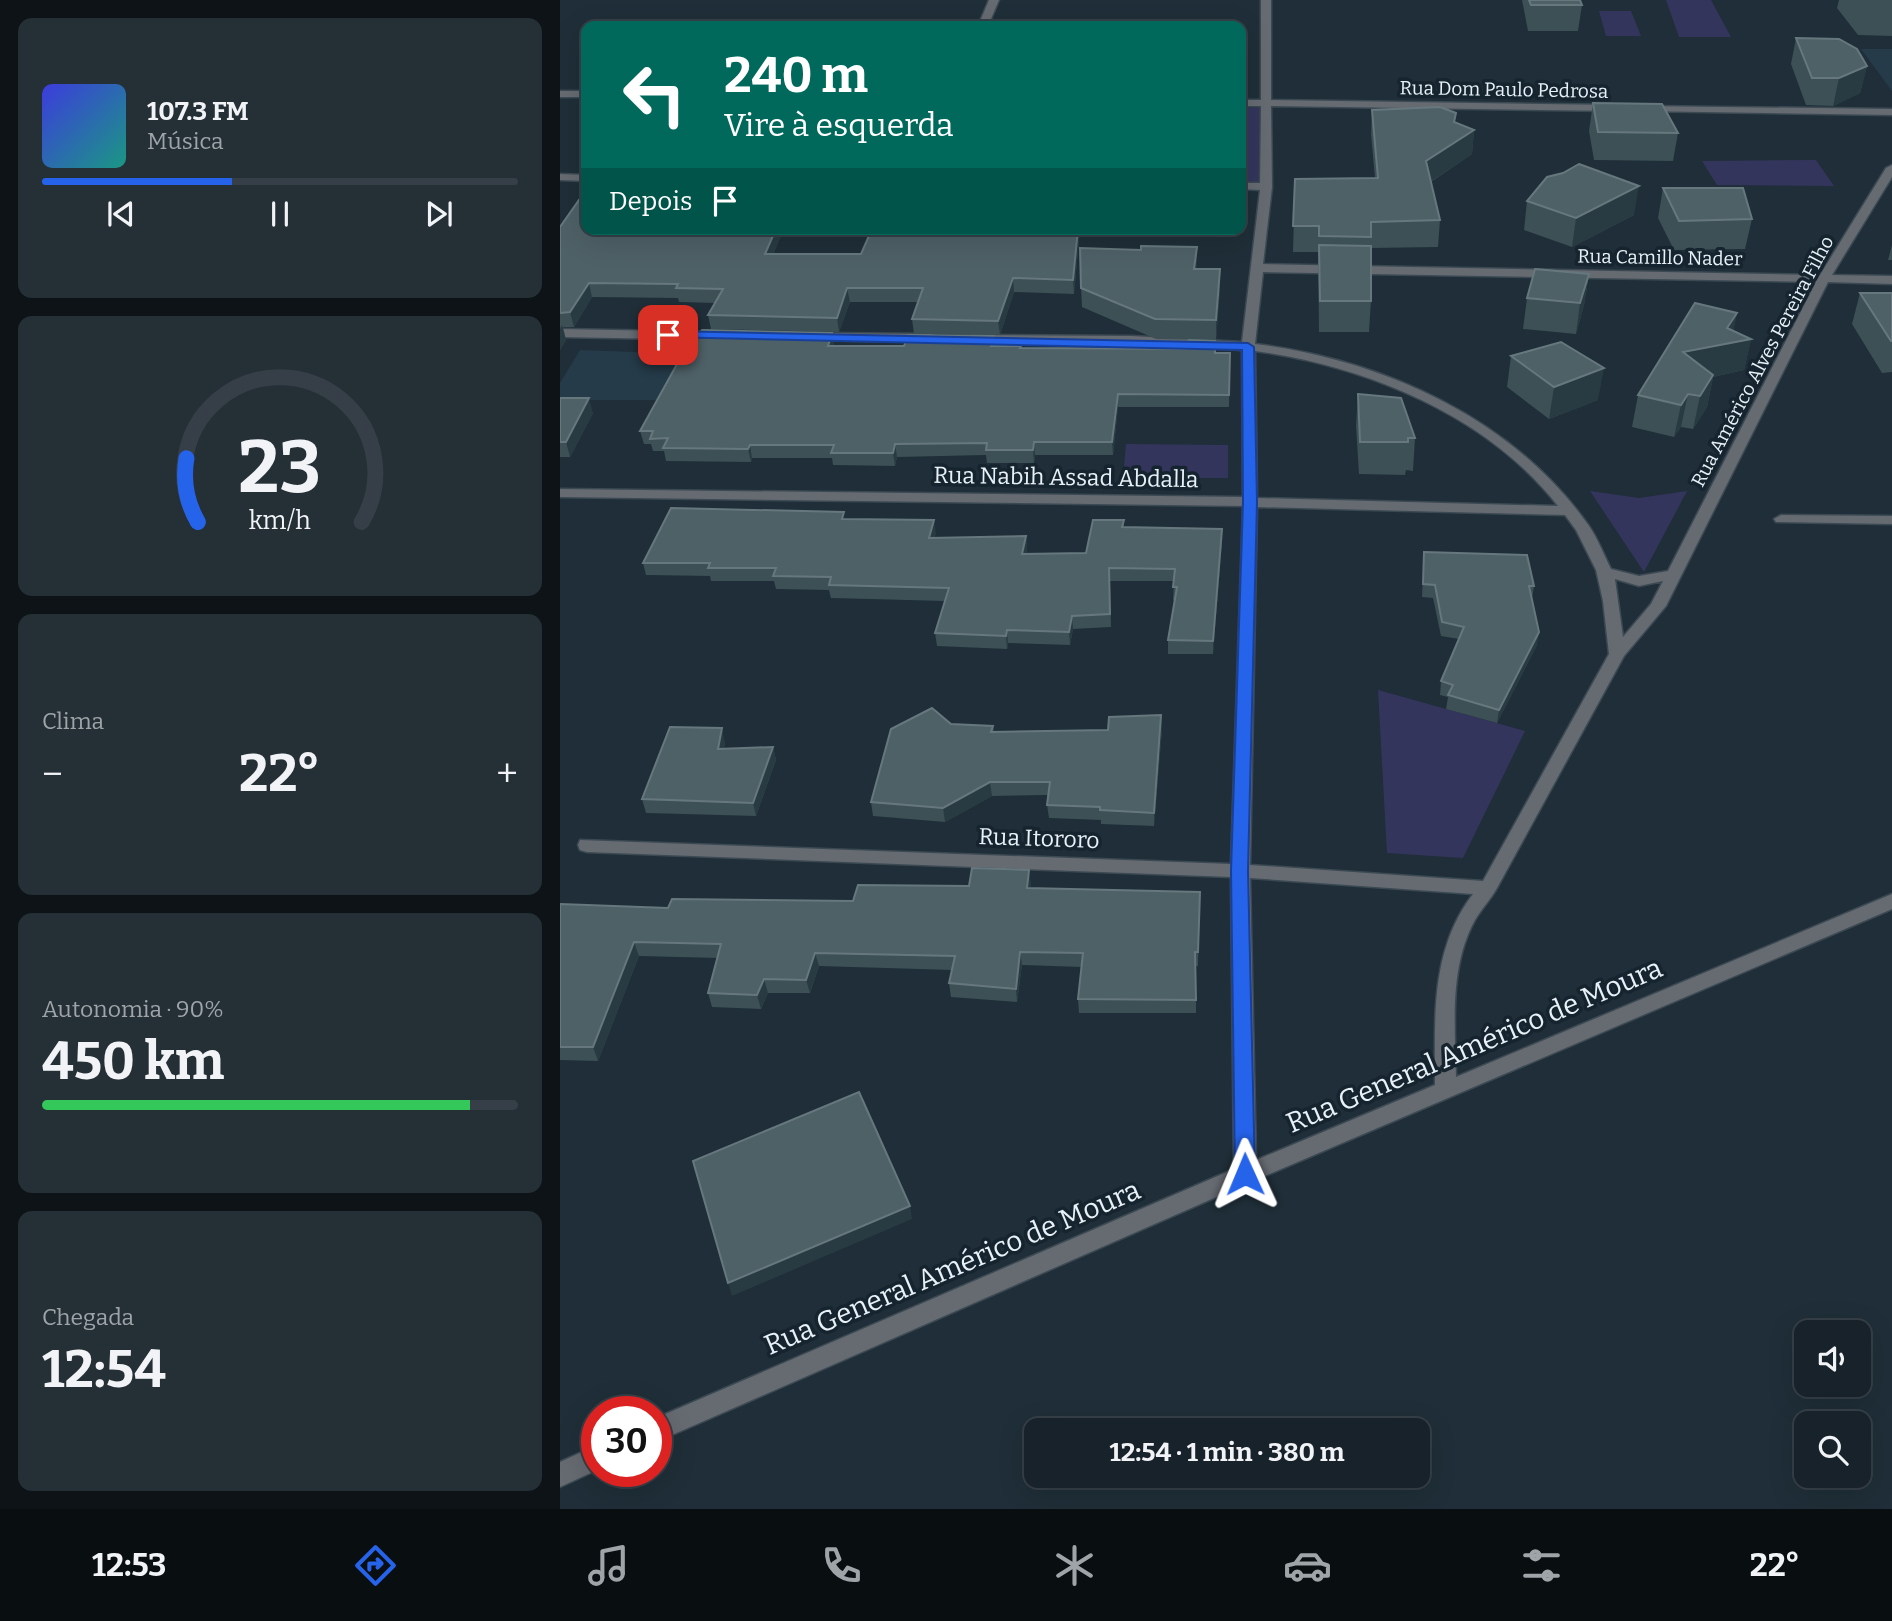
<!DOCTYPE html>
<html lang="pt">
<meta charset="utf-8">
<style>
:root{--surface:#17222a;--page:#242f36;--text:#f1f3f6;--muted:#9ea4a8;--line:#363f47;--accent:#2563eb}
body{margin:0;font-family:Bitter,serif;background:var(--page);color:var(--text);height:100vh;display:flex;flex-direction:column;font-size:26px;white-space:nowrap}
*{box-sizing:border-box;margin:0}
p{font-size:23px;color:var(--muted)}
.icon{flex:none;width:38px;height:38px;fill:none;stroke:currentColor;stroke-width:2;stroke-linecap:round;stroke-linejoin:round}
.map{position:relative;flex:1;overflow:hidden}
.drawer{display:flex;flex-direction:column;gap:18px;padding:18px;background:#0d1317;width:560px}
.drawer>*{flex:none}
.guide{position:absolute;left:21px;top:21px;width:665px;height:214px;border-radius:14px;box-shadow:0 7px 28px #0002,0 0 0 2px var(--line);background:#00695c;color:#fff;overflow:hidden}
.fabs{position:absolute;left:1234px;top:1320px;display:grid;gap:14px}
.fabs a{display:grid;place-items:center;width:77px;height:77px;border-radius:14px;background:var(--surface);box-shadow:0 7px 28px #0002,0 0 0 2px var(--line);font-size:35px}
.speed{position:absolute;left:21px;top:1396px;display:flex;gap:14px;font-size:35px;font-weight:700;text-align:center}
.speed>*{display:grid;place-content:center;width:91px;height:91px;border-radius:50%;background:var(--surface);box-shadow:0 7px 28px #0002,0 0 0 2px var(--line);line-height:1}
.speed .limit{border:10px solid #d22;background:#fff;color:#111}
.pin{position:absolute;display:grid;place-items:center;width:60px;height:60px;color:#fff;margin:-30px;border-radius:14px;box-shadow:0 4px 10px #0006}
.me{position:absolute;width:77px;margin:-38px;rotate:359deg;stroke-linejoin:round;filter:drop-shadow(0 0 5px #0008)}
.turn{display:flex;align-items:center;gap:24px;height:147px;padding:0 28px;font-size:32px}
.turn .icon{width:91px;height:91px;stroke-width:2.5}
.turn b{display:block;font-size:49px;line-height:60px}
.then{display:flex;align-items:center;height:66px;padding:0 28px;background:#0003;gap:14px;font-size:26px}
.big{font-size:52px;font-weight:700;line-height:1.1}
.drawer .widget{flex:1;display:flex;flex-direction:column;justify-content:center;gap:10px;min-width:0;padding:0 24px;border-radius:14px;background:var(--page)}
.drawer .dial{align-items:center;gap:0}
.dial svg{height:182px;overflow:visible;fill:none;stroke:var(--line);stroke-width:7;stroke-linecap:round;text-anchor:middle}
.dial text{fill:var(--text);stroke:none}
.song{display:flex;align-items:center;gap:21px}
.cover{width:84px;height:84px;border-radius:10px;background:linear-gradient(135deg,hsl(240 70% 55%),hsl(170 70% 35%))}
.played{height:7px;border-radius:4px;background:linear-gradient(90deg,var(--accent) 40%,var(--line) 40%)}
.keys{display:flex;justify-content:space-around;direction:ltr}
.heat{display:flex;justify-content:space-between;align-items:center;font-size:38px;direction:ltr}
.charge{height:10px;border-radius:5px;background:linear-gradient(90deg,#34c759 90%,var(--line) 0)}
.trip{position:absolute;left:464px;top:1418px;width:406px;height:70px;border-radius:14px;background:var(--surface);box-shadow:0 7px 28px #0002,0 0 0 2px var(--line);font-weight:700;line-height:70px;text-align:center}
.menu{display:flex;height:112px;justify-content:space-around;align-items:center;background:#090e11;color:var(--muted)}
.menu .icon{width:49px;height:49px}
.menu .current{color:var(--accent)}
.menu b{font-size:32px;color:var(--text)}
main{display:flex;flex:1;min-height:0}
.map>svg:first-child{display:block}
.built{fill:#253b49}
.green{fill:#34355c}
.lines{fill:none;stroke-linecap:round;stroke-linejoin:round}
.street-casing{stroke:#3b4953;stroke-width:3}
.street{fill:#666a71;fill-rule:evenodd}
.wall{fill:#3c5055}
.shaded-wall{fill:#293b42}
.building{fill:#4e6167;stroke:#66787d;stroke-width:2}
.route{fill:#2563eb;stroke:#184099;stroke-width:2}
.labels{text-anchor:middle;stroke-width:7;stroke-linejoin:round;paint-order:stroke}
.far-street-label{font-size:19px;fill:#e7f1f7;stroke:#15242e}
.street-label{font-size:23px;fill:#e7f1f7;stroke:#15242e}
.near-street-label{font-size:28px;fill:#e7f1f7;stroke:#15242e}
</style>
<main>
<section class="drawer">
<div class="widget">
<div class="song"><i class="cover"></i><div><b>107.3 FM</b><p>Música</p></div></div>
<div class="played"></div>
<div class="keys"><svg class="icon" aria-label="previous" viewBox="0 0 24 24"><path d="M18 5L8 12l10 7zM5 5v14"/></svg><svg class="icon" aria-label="pause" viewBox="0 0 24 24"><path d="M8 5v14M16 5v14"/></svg><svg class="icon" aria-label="next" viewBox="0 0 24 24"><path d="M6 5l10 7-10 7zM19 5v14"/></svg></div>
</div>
<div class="widget dial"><svg viewBox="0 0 100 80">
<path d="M14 69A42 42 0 1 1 86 69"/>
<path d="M14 69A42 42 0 0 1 9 41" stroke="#2563eb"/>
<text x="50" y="56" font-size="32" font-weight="700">23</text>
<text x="50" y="72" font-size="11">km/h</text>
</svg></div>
<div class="widget"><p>Clima</p>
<div class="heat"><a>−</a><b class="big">22°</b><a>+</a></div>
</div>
<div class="widget"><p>Autonomia · 90%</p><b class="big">450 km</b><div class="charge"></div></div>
<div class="widget"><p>Chegada</p><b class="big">12:54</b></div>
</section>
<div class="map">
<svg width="1332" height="1509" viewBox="0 0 1332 1509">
<rect width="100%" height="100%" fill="#1f2e38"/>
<g class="built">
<path d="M 1301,49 L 1332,49 L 1332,91 Z"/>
<path d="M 20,350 L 129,354 L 109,400 L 0,400 L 0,383 Z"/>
</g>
<g class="green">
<path d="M 1106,0 L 1151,0 L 1171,37 L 1119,37 Z"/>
<path d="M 1039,11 L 1071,11 L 1081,36 L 1046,36 Z"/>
<path d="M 707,107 L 706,187 L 681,186 L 681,108 Z"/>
<path d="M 1256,160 L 1274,186 L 1157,185 L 1142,161 Z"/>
<path d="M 566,444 L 668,445 L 668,478 L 563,478 Z"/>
<path d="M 1030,491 L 1079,498 L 1127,491 L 1084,572 Z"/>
<path d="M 818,690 L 965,731 L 903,858 L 827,853 Z"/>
</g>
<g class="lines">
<defs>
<g id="street">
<path d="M 429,0 L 439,0 L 428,26 L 418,26 Z"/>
<path d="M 701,0 L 711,0 L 711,100 L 1056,105 L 1061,108 L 1056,111 L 711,106 L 712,187 L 703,264 L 1260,275 L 1326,168 L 1332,165 L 1332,177 L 1272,275 L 1332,276 L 1332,284 L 1268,282 L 1106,606 L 1064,656 L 937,888 C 931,899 922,908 915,920 C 889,967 895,1025 896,1077 L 1332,894 L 1332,909 L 693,1181 L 96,1442 L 96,1418 L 674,1169 L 671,877 L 27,852 L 20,850 L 18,845 L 20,840 L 671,864 L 683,506 L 0,497 L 0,489 L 683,497 L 682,350 L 572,344 L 413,343 L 407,339 L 413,335 L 572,336 L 682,342 L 700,190 L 681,189 L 681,183 L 700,183 L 701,106 L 681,106 L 681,100 L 701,100 ZM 703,272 L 1256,282 L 1108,571 L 1079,576 L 1051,569 C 1044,555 1038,539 1029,526 C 953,418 823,360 695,344 ZM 695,351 C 806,366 927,415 998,506 L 697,498 ZM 697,507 L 1005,515 L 1016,530 L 1036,570 L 1043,601 L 1049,654 L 923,881 L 690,865 ZM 1055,579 L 1079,586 L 1103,581 L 1091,604 L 1063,637 ZM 690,878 L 913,894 C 870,950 875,1018 875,1085 L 696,1160 Z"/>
<rect x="0" y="91" width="26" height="6"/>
<path d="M 1084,106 L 1332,109 L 1332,115 L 1080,111 L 1080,107 Z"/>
<path d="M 0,174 L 26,175 L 26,181 L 0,180 Z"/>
<path d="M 0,329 L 161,332 L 167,336 L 161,340 L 0,337 Z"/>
<path d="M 252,333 L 371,334 L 377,338 L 371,342 L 247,340 L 246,337 Z"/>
<path d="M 1221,515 L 1332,516 L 1332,524 L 1216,522 L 1214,519 Z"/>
<path d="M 37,1445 L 37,1470 L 0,1487 L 0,1462 Z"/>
</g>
</defs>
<use href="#street" class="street-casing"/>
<use href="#street" class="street"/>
</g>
<g class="wall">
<path d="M 962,0 L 1020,0 L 1022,5 L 1018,31 L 968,31 Z"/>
<path d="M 1279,0 L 1332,0 L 1332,36 L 1298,35 L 1277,8 Z"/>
<path d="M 1236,38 L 1307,66 L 1300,93 L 1273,106 L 1246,105 L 1231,64 Z"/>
<path d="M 1033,103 L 1118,133 L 1113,161 L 1034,160 L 1029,131 Z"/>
<path d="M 812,110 L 896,113 L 895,122 L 914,130 L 912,154 L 871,182 L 880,220 L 878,247 L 811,248 L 811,301 L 809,332 L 759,332 L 758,252 L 733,252 L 735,179 L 815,178 L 811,134 Z"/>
<path d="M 1103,188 L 1192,219 L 1185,249 L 1114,250 L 1098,218 Z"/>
<path d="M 967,201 L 1074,215 L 1012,247 L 964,230 Z"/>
<path d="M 0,227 L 26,229 L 224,229 L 213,254 L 301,254 L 520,229 L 514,294 L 454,292 L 440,335 L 354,334 L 352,319 L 358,302 L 290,302 L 279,332 L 151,329 L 148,315 L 155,303 L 119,302 L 118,298 L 32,297 L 14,327 L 3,327 L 6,340 L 0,350 Z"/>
<path d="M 1332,245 L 1332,260 L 1328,260 Z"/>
<path d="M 637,269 L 660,288 L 656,340 L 596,339 L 522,307 L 521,288 Z"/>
<path d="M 1029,274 L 1024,305 L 1016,334 L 963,329 L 967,298 Z"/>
<path d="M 1300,293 L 1332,293 L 1332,372 L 1322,373 L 1292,324 Z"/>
<path d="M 1177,313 L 1173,331 L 1191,339 L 1184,370 L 1153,377 L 1147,407 L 1133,429 L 1121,427 L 1114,437 L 1072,427 L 1078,395 Z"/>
<path d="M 628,340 L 655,341 L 656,353 L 670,353 L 669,407 L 558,407 L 553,455 L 475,455 L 474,463 L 427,463 L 426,455 L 337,457 L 335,466 L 273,465 L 272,458 L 192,458 L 191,462 L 106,461 L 104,451 L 93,451 L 91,444 L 84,444 L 80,431 L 274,345 L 274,346 L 435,346 L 461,348 L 628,349 Z"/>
<path d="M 951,356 L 1038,400 L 989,419 L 947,387 Z"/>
<path d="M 798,394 L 855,438 L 853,471 L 846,470 L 845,475 L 799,474 L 796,426 Z"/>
<path d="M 0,398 L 33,413 L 10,457 L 0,457 Z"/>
<path d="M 285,519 L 376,533 L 374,538 L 466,536 L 467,549 L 466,554 L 526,553 L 564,520 L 564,527 L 662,542 L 653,654 L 608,654 L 608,640 L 615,600 L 613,600 L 614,581 L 550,581 L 551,627 L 513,629 L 510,645 L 448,643 L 447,649 L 377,646 L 375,633 L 385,601 L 271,598 L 269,590 L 216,589 L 214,581 L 151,581 L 150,576 L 86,575 L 83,563 Z"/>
<path d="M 864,552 L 974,586 L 972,599 L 977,645 L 937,723 L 886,709 L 888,697 L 880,695 L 881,681 L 899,639 L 881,636 L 873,598 L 862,597 Z"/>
<path d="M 601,715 L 602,729 L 594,826 L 541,824 L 541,820 L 489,818 L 487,805 L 488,795 L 432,796 L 385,822 L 313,816 L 311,802 L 391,724 L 433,726 L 434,732 L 548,730 Z"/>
<path d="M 165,742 L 164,749 L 213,747 L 216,760 L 196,816 L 86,813 L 82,799 Z"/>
<path d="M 471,883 L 470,888 L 640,892 L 638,966 L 636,966 L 636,1013 L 519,1013 L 518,999 L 522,967 L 462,965 L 457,1002 L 391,997 L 389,983 L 392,970 L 259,966 L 250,993 L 208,993 L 201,1009 L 152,1007 L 148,993 L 158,958 L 79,956 L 38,1061 L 0,1060 L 0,904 L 108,908 L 293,901 L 409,886 Z"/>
</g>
<g class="shaded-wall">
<path d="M 1307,66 L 1300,93 L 1273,106 L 1279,78 Z"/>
<path d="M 896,113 L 894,137 L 914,130 L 912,154 L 864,186 L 866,161 L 894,122 Z"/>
<path d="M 1079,186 L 1074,215 L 1012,247 L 1016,218 Z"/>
<path d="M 216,229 L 224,229 L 208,268 L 205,254 Z"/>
<path d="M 518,229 L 520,229 L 514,294 L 513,280 Z"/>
<path d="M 637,247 L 637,266 L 635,288 L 634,269 Z"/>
<path d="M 660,269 L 660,288 L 656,340 L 656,320 Z"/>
<path d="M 1029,274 L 1024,305 L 1016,334 L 1020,303 Z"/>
<path d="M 453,278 L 454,292 L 440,335 L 438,321 Z"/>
<path d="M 29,283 L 32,297 L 14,327 L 10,312 Z"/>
<path d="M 287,288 L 290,302 L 279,332 L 277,318 Z"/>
<path d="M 1177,313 L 1171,343 L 1191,339 L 1184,370 L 1153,377 L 1147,407 L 1133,429 L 1140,396 L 1123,352 L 1167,328 Z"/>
<path d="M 2,325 L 6,340 L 0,350 L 0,329 Z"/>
<path d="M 272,333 L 274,345 L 270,358 L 268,346 Z"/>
<path d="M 1044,368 L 1038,400 L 989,419 L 994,387 Z"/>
<path d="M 558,394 L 558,407 L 553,455 L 552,442 Z"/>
<path d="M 1128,394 L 1121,427 L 1114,437 L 1121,405 Z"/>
<path d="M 29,398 L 33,413 L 10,457 L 6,442 Z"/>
<path d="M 474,442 L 475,455 L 474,463 L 473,450 Z"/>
<path d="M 335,444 L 337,457 L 335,466 L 333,453 Z"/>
<path d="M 190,445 L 192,458 L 191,462 L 188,449 Z"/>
<path d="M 374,520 L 376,533 L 371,551 L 369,538 Z"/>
<path d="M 662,529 L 662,542 L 653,654 L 653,641 Z"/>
<path d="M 466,536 L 467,549 L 464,567 L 462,554 Z"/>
<path d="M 512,616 L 513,629 L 510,645 L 509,632 Z"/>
<path d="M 447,630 L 448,643 L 447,649 L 446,636 Z"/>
<path d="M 979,632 L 977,645 L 937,723 L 939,710 Z"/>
<path d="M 601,715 L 602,729 L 594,826 L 594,813 Z"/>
<path d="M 162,728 L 165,742 L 161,762 L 158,749 Z"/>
<path d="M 213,747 L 216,760 L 196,816 L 193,803 Z"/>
<path d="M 430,782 L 432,796 L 385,822 L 383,808 Z"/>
<path d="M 469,870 L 471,883 L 469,901 L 467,888 Z"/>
<path d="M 74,942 L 79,956 L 38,1061 L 33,1047 Z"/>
<path d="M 460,952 L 462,965 L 457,1002 L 456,989 Z"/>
<path d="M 255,953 L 259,966 L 250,993 L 246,980 Z"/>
<path d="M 204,979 L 208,993 L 201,1009 L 197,995 Z"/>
<path d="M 350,1206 L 352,1219 L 172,1296 L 168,1283 Z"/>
</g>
<g class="building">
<path d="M 969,0 L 1020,0 L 1022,5 L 971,5 Z"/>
<path d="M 354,23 L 380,23 L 380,26 L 352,26 Z"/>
<path d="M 1236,38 L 1279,39 L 1297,49 L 1307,66 L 1279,78 L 1252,78 Z"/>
<path d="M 1033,103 L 1102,104 L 1118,133 L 1038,132 Z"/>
<path d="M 880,107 L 896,113 L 894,122 L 914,130 L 866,161 L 880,220 L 811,222 L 811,237 L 759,236 L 759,226 L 733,226 L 735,179 L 818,178 L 812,110 Z"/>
<path d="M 1019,164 L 1079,186 L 1016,218 L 967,201 L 987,177 L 1003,173 Z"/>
<path d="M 1103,188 L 1183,188 L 1192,219 L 1119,221 Z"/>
<path d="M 26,190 L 26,229 L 216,229 L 205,254 L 301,254 L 312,229 L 518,229 L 513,280 L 453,278 L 438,321 L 352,319 L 363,288 L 287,288 L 277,318 L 148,315 L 163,289 L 116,288 L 118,284 L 29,283 L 10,312 L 0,313 L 0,227 Z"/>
<path d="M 759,245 L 811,246 L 811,301 L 760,301 Z"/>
<path d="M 581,246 L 637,247 L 634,269 L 660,269 L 656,320 L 595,319 L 521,288 L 520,248 L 581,250 Z"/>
<path d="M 975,269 L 1029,274 L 1020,303 L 967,298 Z"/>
<path d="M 1300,293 L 1332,293 L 1332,341 L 1331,341 Z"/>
<path d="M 1135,303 L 1177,313 L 1167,328 L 1191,339 L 1123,352 L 1153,375 L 1140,396 L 1128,394 L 1121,405 L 1078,395 Z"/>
<path d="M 142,330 L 272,333 L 268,346 L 344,346 L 348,335 L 434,336 L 431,346 L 461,346 L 460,348 L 649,349 L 628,340 L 655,341 L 655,353 L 670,353 L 669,395 L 558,394 L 552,442 L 474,442 L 473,450 L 426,450 L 427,443 L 335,444 L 333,453 L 271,453 L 274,445 L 190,445 L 188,449 L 103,448 L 108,438 L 90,439 L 93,431 L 80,431 L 127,346 L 133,346 Z"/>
<path d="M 1001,342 L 1044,368 L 994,387 L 951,356 Z"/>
<path d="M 798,394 L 841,398 L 855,438 L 848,438 L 848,442 L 800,442 Z"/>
<path d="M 0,398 L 29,398 L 6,442 L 0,442 Z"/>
<path d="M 111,508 L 284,512 L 282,519 L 374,520 L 369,538 L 466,536 L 462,554 L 526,553 L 533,520 L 564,520 L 562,527 L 662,529 L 653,641 L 608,640 L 617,587 L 613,587 L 615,569 L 549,568 L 550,614 L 512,616 L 509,632 L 447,630 L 446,636 L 375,633 L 389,588 L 269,585 L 271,577 L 213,576 L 216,568 L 148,568 L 150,563 L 83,563 Z"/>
<path d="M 864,552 L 967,555 L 974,586 L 969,586 L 979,632 L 939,710 L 888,695 L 893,685 L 881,681 L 904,627 L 882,622 L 875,585 L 863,584 Z"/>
<path d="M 372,708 L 391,724 L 433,726 L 431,732 L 548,730 L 549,717 L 601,715 L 594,813 L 540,810 L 540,807 L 487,805 L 490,782 L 430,782 L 383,808 L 311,802 L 331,729 Z"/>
<path d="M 110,727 L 162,728 L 158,749 L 213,747 L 193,803 L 82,799 Z"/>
<path d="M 412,868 L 469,870 L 467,888 L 640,892 L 638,952 L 635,952 L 636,1000 L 518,999 L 523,953 L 460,952 L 456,989 L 389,983 L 395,956 L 255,953 L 246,980 L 204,979 L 197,995 L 148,993 L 161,944 L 74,942 L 33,1047 L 0,1047 L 0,904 L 108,908 L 112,899 L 293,901 L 298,885 L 409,886 Z"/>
<path d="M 299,1092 L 350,1206 L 168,1283 L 133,1161 Z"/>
</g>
<path class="route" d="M 108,331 L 688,343 L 694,347 L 697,502 L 688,871 L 695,1174 L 692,1180 L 685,1183 L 678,1180 L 675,1174 L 671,871 L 683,502 L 682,350 L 104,337 L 104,332 Z"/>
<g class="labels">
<g class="far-street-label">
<text transform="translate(944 89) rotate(1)" y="7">Rua Dom Paulo Pedrosa</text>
<text transform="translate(1100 257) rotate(1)" y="7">Rua Camillo Nader</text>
<text transform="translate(1202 361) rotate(-62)" y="7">Rua Américo Alves Pereira Filho</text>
</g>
<g class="street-label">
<text transform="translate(506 477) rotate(1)" y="8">Rua Nabih Assad Abdalla</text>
<text transform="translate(479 838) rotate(2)" y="8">Rua Itororo</text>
</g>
<g class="near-street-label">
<text transform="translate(914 1045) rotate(-23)" y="10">Rua General Américo de Moura</text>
<text transform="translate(392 1267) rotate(-23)" y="10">Rua General Américo de Moura</text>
</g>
</g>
</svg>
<div class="fabs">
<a><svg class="icon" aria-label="sound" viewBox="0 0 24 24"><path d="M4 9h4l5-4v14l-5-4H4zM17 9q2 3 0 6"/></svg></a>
<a><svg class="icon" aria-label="search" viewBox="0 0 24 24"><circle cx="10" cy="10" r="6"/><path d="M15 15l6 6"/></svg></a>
</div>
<div class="speed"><div class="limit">30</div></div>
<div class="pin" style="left:108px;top:335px;background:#d93025"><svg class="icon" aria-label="arrive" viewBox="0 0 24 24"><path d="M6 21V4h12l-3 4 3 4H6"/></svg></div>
<svg class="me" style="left:685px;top:1174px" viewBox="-20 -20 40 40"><path d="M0-17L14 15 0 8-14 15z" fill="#2563eb" stroke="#fff" stroke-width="4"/></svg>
<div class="trip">12:54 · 1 min · 380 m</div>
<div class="guide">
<div class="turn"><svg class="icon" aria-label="left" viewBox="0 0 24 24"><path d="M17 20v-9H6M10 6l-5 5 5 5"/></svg><div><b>240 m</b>Vire à esquerda</div></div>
<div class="then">Depois<svg class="icon" aria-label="arrive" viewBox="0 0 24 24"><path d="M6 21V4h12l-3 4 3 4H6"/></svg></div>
</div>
</div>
</main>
<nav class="menu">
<b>12:53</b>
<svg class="icon current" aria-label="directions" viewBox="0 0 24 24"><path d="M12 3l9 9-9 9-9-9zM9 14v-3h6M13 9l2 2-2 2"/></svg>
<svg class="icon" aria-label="music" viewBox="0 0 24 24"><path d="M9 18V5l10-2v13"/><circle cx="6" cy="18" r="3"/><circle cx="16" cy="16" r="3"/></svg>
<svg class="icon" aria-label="phone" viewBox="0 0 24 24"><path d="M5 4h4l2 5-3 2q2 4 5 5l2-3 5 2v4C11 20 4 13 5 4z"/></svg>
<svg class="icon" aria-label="climate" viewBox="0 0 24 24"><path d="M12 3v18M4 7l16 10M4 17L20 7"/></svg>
<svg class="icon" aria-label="car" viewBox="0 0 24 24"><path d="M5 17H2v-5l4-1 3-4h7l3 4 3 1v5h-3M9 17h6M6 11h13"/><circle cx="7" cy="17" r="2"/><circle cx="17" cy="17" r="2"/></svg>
<svg class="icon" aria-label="filters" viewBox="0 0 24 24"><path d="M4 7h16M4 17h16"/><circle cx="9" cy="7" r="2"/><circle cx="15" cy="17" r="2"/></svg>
<b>22°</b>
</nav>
